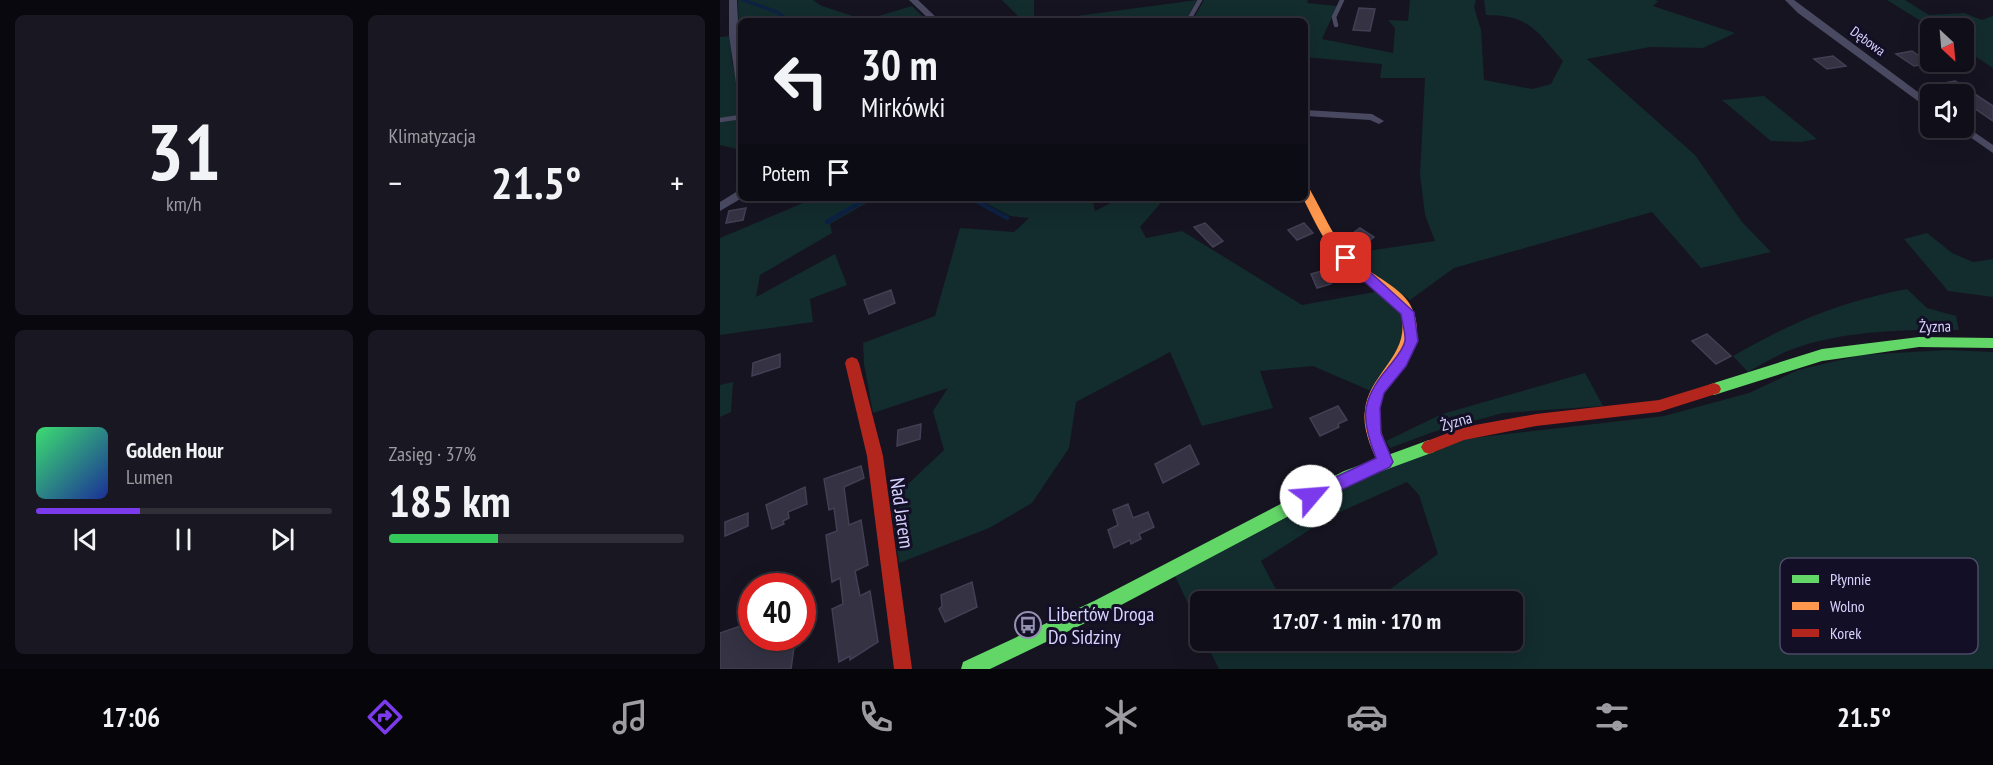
<!DOCTYPE html>
<html lang="pl">
<meta charset="utf-8">
<style>
:root{--surface:#100f19;--page:#191822;--text:#f1f3f6;--muted:#9c9ca2;--line:#302f38;--accent:#7c3aed}
body{margin:0;font-family:"PT Sans Narrow",sans-serif;background:var(--page);color:var(--text);height:100vh;display:flex;flex-direction:column;font-size:22px;white-space:nowrap}
*{box-sizing:border-box;margin:0}
p{font-size:20px;color:var(--muted)}
.icon{flex:none;width:33px;height:33px;fill:none;stroke:currentColor;stroke-width:2;stroke-linecap:round;stroke-linejoin:round}
.map{position:relative;flex:1;overflow:hidden}
.drawer{display:flex;flex-direction:column;gap:15px;padding:15px;background:#09080e;width:720px}
.drawer>*{flex:none}
.hud{position:absolute;left:18px;top:18px;width:570px;height:183px;border-radius:9px;box-shadow:0 6px 24px #0002,0 0 0 2px var(--line);background:#100f19;color:var(--text);overflow:hidden}
.needle{width:39px;rotate:154deg}
.tools{position:absolute;left:1200px;top:18px;display:grid;gap:12px}
.tools a{display:grid;place-items:center;width:54px;height:54px;border-radius:9px;background:var(--surface);box-shadow:0 6px 24px #0002,0 0 0 2px var(--line);font-size:30px}
.speed{position:absolute;left:18px;top:573px;display:flex;gap:12px;font-size:30px;font-weight:700;text-align:center}
.speed>*{display:grid;place-content:center;width:78px;height:78px;border-radius:50%;background:var(--surface);box-shadow:0 6px 24px #0002,0 0 0 2px var(--line);line-height:1}
.speed .limit{border:9px solid #d22;background:#fff;color:#111}
.pin{position:absolute;display:grid;place-items:center;width:51px;height:51px;color:#fff;margin:-26px;border-radius:12px;box-shadow:0 3px 9px #0006}
.me{position:absolute;width:66px;margin:-33px;rotate:63deg;stroke-linejoin:round;filter:drop-shadow(0 0 4px #0008)}
.turn{display:flex;align-items:center;gap:21px;height:126px;padding:0 24px;font-size:27px}
.turn .icon{width:78px;height:78px;stroke-width:2.5}
.turn b{display:block;font-size:42px;line-height:51px}
.then{display:flex;align-items:center;height:57px;padding:0 24px;background:#0003;gap:12px;font-size:22px}
.big{font-size:45px;font-weight:600;line-height:1.1}
.drawer .tile{flex:1;display:flex;flex-direction:column;justify-content:center;gap:9px;min-width:0;padding:0 21px;border-radius:9px;background:var(--page)}
.drawer .dial{align-items:center;gap:0}
.dial b{font-size:78px;line-height:1}
.song{display:flex;align-items:center;gap:18px}
.cover{width:72px;height:72px;border-radius:9px;background:linear-gradient(135deg,hsl(140 70% 55%),hsl(230 70% 35%))}
.played{height:6px;border-radius:3px;background:linear-gradient(90deg,var(--accent) 35%,var(--line) 35%)}
.keys{display:flex;justify-content:space-around;direction:ltr}
.heat{display:flex;justify-content:space-between;align-items:center;font-size:33px;direction:ltr}
.charge{height:9px;border-radius:4px;background:linear-gradient(90deg,#34c759 37%,var(--line) 0)}
.drawer .tiles{flex:1;display:grid;gap:15px;grid-template-columns:repeat(2,1fr)}
.trip{position:absolute;left:470px;top:591px;width:333px;height:60px;border-radius:9px;background:var(--surface);box-shadow:0 6px 24px #0002,0 0 0 2px var(--line);font-weight:600;line-height:60px;text-align:center}
.tabs{display:flex;height:96px;justify-content:space-around;align-items:center;background:#06060a;color:var(--muted)}
.tabs .icon{width:42px;height:42px}
.tabs .on{color:var(--accent)}
.tabs b{font-size:27px;color:var(--text)}
main{display:flex;flex:1;min-height:0}
.map>svg:first-child{display:block}
.green{fill:#132c2d}
.lines{fill:none;stroke-linecap:round;stroke-linejoin:round}
.stream-far1{stroke:#0d2144;stroke-width:3}
.stream{stroke:#0d2144;stroke-width:4.5}
.building{fill:#343243;stroke:#433f54;stroke-width:1.5}
.lane{stroke:#4a4962;stroke-width:4.5}
.street{fill:#4a4962;fill-rule:evenodd}
.fast{fill:#63d668;fill-rule:evenodd}
.slow{fill:#ff974d;fill-rule:evenodd}
.jam{fill:#b3261e;fill-rule:evenodd}
.route{fill:#7c3aed;stroke:#51269a;stroke-width:1.5}
.labels{text-anchor:middle;stroke-width:6;stroke-linejoin:round;paint-order:stroke}
.far-street-label{font-size:14px;fill:#d9d4ff;stroke:#130f26}
.street-label{font-size:16px;fill:#d9d4ff;stroke:#130f26}
.near-street-label{font-size:20px;fill:#d9d4ff;stroke:#130f26}
.near-poi-label{font-size:20px;fill:#d9d4ff;stroke:#130f26;text-anchor:start}
.key{fill:#130f26;stroke:#4e4a67;stroke-width:1.5}
.key-label{font-size:16px;fill:#d9d4ff}
</style>
<main>
<section class="drawer">
<div class="tiles">
<div class="tile dial"><b>31</b><p>km/h</p></div>
<div class="tile"><p>Klimatyzacja</p>
<div class="heat"><a>−</a><b class="big">21.5°</b><a>+</a></div>
</div>
<div class="tile">
<div class="song"><i class="cover"></i><div><b>Golden Hour</b><p>Lumen</p></div></div>
<div class="played"></div>
<div class="keys"><svg class="icon" aria-label="previous" viewBox="0 0 24 24"><path d="M18 5L8 12l10 7zM5 5v14"/></svg><svg class="icon" aria-label="pause" viewBox="0 0 24 24"><path d="M8 5v14M16 5v14"/></svg><svg class="icon" aria-label="next" viewBox="0 0 24 24"><path d="M6 5l10 7-10 7zM19 5v14"/></svg></div>
</div>
<div class="tile"><p>Zasięg · 37%</p><b class="big">185 km</b><div class="charge"></div></div>
</div>
</section>
<div class="map">
<svg width="1273" height="669" viewBox="0 0 1273 669">
<rect width="100%" height="100%" fill="#161421"/>
<g class="green">
<path d="M 18,0 L 93,0 L 102,6 L 145,20 L 192,6 L 207,21 L 21,21 L 21,46 L 19,47 Z"/>
<path d="M 282,0 L 314,0 L 314,18 L 303,21 Z"/>
<path d="M 477,0 L 465,21 L 319,21 Z"/>
<path d="M 484,0 L 588,0 L 587,3 L 617,6 L 602,39 L 673,53 L 675,28 L 668,20 L 688,21 L 690,0 L 756,0 L 754,7 L 761,30 L 764,80 L 812,89 L 831,84 L 843,61 C 816,31 810,15 766,15 L 764,0 L 935,0 L 938,1 L 933,6 L 1015,33 L 983,48 L 930,47 L 867,59 L 975,155 L 1022,222 L 1051,252 L 981,268 L 932,212 L 734,268 L 690,300 L 627,254 L 715,241 L 705,215 L 700,174 L 705,78 L 660,78 L 662,64 L 585,57 L 585,21 L 472,21 Z"/>
<path d="M 1167,0 L 1185,0 L 1209,15 L 1244,13 L 1262,20 L 1273,16 L 1273,68 L 1244,49 L 1244,28 L 1212,28 Z"/>
<path d="M 10,36 L 12,62 L 21,102 L 21,150 L 0,145 L 0,37 Z"/>
<path d="M 1044,96 L 1097,139 L 1081,142 L 1051,141 L 1002,100 Z"/>
<path d="M 95,198 L 155,198 L 110,224 L 112,233 L 40,275 L 36,297 L 115,254 L 127,285 L 90,299 L 93,322 L 0,335 L 0,238 Z"/>
<path d="M 257,198 L 372,198 L 375,211 L 401,198 L 445,198 L 420,227 L 426,238 L 462,231 L 582,305 L 660,291 L 681,313 L 686,337 L 651,391 L 593,366 L 540,371 L 553,408 L 482,426 L 450,352 L 356,402 L 349,448 L 312,503 L 269,528 L 179,563 L 170,501 L 224,450 L 213,411 L 228,388 L 153,413 L 144,364 L 143,343 L 215,316 L 240,228 L 294,232 L 309,218 L 290,216 Z"/>
<path d="M 1207,233 L 1232,253 L 1253,262 L 1273,259 L 1273,297 L 1228,291 L 1184,239 Z"/>
<path d="M 1187,289 L 1207,308 L 1236,316 L 1239,330 C 1184,329 1116,331 1065,352 C 1052,358 1040,365 1028,372 L 1013,356 C 1072,322 1120,302 1187,289 Z"/>
<path d="M 1227,350 L 1273,352 L 1273,669 L 499,669 L 485,641 L 792,640 L 792,602 L 654,601 L 718,554 L 699,495 L 687,482 L 611,516 L 541,561 L 562,601 L 480,602 L 480,629 L 455,576 L 604,498 L 680,462 L 744,439 L 944,416 L 1029,393 L 1078,370 L 1141,355 Z"/>
<path d="M 865,373 L 883,406 L 783,413 L 713,432 L 670,448 L 666,441 L 722,414 Z"/>
<path d="M 13,382 L 11,412 L 0,417 L 0,385 Z"/>
</g>
<g class="lines">
<path class="stream-far1" d="M 23,0 L 57,12 L 69,21"/>
<g class="stream">
<path d="M 251,198 L 287,218"/>
<path d="M 107,222 L 148,198"/>
</g>
</g>
<g class="building">
<path d="M 639,8 L 655,9 L 650,31 L 633,30 Z"/>
<path d="M 1192,51 L 1210,63 L 1194,66 L 1176,54 Z"/>
<path d="M 1113,56 L 1126,66 L 1107,69 L 1094,59 Z"/>
<path d="M 1235,81 L 1273,106 L 1273,121 L 1244,101 L 1244,94 L 1233,94 L 1218,84 Z"/>
<path d="M 26,208 L 23,220 L 6,223 L 9,211 Z"/>
<path d="M 485,223 L 503,241 L 493,247 L 474,227 Z"/>
<path d="M 584,223 L 593,233 L 577,240 L 568,230 Z"/>
<path d="M 640,228 L 654,237 L 642,246 L 628,237 Z"/>
<path d="M 605,270 L 611,284 L 597,288 L 591,274 Z"/>
<path d="M 171,290 L 175,303 L 149,314 L 144,300 Z"/>
<path d="M 987,334 L 1011,356 L 996,364 L 972,341 Z"/>
<path d="M 60,354 L 60,367 L 32,376 L 33,363 Z"/>
<path d="M 618,406 L 627,420 L 618,424 L 619,427 L 600,436 L 590,418 Z"/>
<path d="M 201,424 L 200,439 L 177,446 L 178,430 Z"/>
<path d="M 470,445 L 479,464 L 443,483 L 435,464 Z"/>
<path d="M 141,466 L 144,478 L 124,487 L 129,525 L 141,520 L 148,565 L 135,571 L 140,596 L 150,591 L 158,642 L 130,660 L 130,656 L 119,662 L 112,609 L 123,604 L 120,578 L 112,582 L 106,535 L 117,531 L 114,508 L 109,510 L 104,479 Z"/>
<path d="M 85,487 L 87,504 L 68,512 L 69,518 L 63,521 L 64,524 L 52,529 L 46,505 Z"/>
<path d="M 408,504 L 413,518 L 428,512 L 434,527 L 419,534 L 421,539 L 411,544 L 410,540 L 394,548 L 388,530 L 398,525 L 393,510 Z"/>
<path d="M 28,513 L 28,526 L 5,536 L 5,522 Z"/>
<path d="M 252,582 L 257,607 L 225,622 L 219,609 L 222,606 L 221,595 Z"/>
<path d="M 32,622 L 32,638 L 41,638 L 55,647 L 75,640 L 71,669 L 0,669 L 0,633 Z"/>
</g>
<g class="lines">
<g class="lane">
<path d="M 468,21 L 480,0"/>
<path d="M 616,25 L 614,17 L 622,0"/>
<path d="M 0,120 L 21,117"/>
</g>
<g class="street">
<path d="M 9,0 L 17,0 L 21,86 L 16,83 L 9,35 Z"/>
<path d="M 189,0 L 198,0 L 220,21 L 211,21 Z"/>
<path d="M 1065,0 L 1074,0 L 1210,101 L 1210,108 L 1206,107 L 1078,13 Z"/>
<path d="M 585,110 L 652,114 L 664,121 L 659,124 L 650,120 L 585,116 Z"/>
<path d="M 1244,125 L 1273,145 L 1273,153 L 1237,128 L 1244,128 Z"/>
<path d="M 21,189 L 22,198 L 0,211 L 0,202 Z"/>
</g>
<g class="fast">
<path d="M 1199,337 L 1273,338 L 1273,348 L 1199,347 L 1102,361 L 994,395 L 989,393 L 987,389 L 989,385 L 994,383 L 1102,349 Z"/>
<path d="M 709,440 L 714,442 L 717,447 L 714,452 L 635,481 L 386,613 L 270,669 L 241,669 L 243,662 L 374,601 L 624,471 Z"/>
</g>
<path class="slow" d="M 585,187 L 589,188 C 605,215 615,245 640,264 C 658,279 686,289 694,313 C 708,356 664,373 659,409 C 657,427 666,446 673,462 L 670,467 L 665,469 L 660,467 C 652,450 642,429 645,410 C 649,373 691,355 681,315 C 677,296 641,280 627,267 C 607,249 595,222 583,198 L 585,198 Z"/>
<g class="jam">
<path d="M 132,357 L 137,359 L 139,363 L 163,456 L 192,669 L 174,669 L 147,456 L 125,363 L 127,359 Z"/>
<path d="M 994,383 L 999,385 L 1001,389 L 999,393 L 939,412 L 816,426 L 744,440 L 709,454 L 704,452 L 701,447 L 704,442 L 744,427 L 816,414 L 939,400 Z"/>
</g>
</g>
<path class="route" d="M 626,253 L 630,254 L 694,312 L 698,341 L 686,366 L 664,393 L 660,408 L 661,433 L 673,462 L 670,467 L 591,504 L 586,502 L 583,496 L 586,491 L 656,458 C 641,420 640,401 667,369 C 673,361 683,351 685,341 C 686,334 682,322 681,314 L 621,261 L 619,258 L 621,254 Z"/>
<defs>
<symbol id="bus-ring" viewBox="-11 -11 22 22"><circle r="9.5" fill="#130f26" stroke="#9591b1" stroke-width="1.5"/><path d="M-5-6H5V4H4V6H2V4H-2V6H-4V4H-5ZM-3.5-4V0h7V-4ZM-3.5 1.2v1.5H-2V1.2ZM2 1.2v1.5H3.5V1.2Z" fill="#9591b1"/></symbol>
</defs>
<g fill-rule="evenodd">
<use href="#bus-ring" x="293" y="610" width="30" height="30"/>
</g>
<g class="labels">
<g class="far-street-label">
<text transform="translate(1148 41) rotate(36)" y="5">Dębowa</text>
</g>
<g class="street-label">
<text transform="translate(1215 326) rotate(-2)" y="6">Żyzna</text>
<text transform="translate(736 421) rotate(-16)" y="6">Żyzna</text>
</g>
<g class="near-street-label">
<text transform="translate(182 513) rotate(82)" y="7">Nad Jarem</text>
</g>
<g class="near-poi-label">
<text x="328" y="621">Libertów Droga<tspan x="328" dy="23">Do Sidziny</tspan></text>
</g>
</g>
<rect x="1060" y="558" width="198" height="96" rx="9" class="key"/>
<rect x="1072" y="575" width="27" height="8" fill="#63d668"/>
<rect x="1072" y="602" width="27" height="8" fill="#ff974d"/>
<rect x="1072" y="629" width="27" height="8" fill="#b3261e"/>
<g class="key-label">
<text x="1110" y="585">Płynnie</text>
<text x="1110" y="612">Wolno</text>
<text x="1110" y="639">Korek</text>
</g>
</svg>
<div class="tools">
<a><svg class="needle" viewBox="-14 -14 28 28"><path d="M0-13l5 13h-10z" fill="#e53935"/><path d="M0 13l5-13h-10z" fill="#9c9ca2"/></svg></a>
<a><svg class="icon" aria-label="sound" viewBox="0 0 24 24"><path d="M4 9h4l5-4v14l-5-4H4zM17 9q2 3 0 6"/></svg></a>
</div>
<div class="speed"><div class="limit">40</div></div>
<div class="pin" style="left:626px;top:258px;background:#d93025"><svg class="icon" aria-label="arrive" viewBox="0 0 24 24"><path d="M6 21V4h12l-3 4 3 4H6"/></svg></div>
<svg class="me" style="left:591px;top:496px" viewBox="-20 -20 40 40"><circle r="19" fill="#fff"/><path d="M0-13L10 11 0 6-10 11z" fill="#7c3aed"/></svg>
<div class="trip">17:07 · 1 min · 170 m</div>
<div class="hud">
<div class="turn"><svg class="icon" aria-label="left" viewBox="0 0 24 24"><path d="M17 20v-9H6M10 6l-5 5 5 5"/></svg><div><b>30 m</b>Mirkówki</div></div>
<div class="then">Potem<svg class="icon" aria-label="arrive" viewBox="0 0 24 24"><path d="M6 21V4h12l-3 4 3 4H6"/></svg></div>
</div>
</div>
</main>
<nav class="tabs">
<b>17:06</b>
<svg class="icon on" aria-label="directions" viewBox="0 0 24 24"><path d="M12 3l9 9-9 9-9-9zM9 14v-3h6M13 9l2 2-2 2"/></svg>
<svg class="icon" aria-label="music" viewBox="0 0 24 24"><path d="M9 18V5l10-2v13"/><circle cx="6" cy="18" r="3"/><circle cx="16" cy="16" r="3"/></svg>
<svg class="icon" aria-label="phone" viewBox="0 0 24 24"><path d="M5 4h4l2 5-3 2q2 4 5 5l2-3 5 2v4C11 20 4 13 5 4z"/></svg>
<svg class="icon" aria-label="climate" viewBox="0 0 24 24"><path d="M12 3v18M4 7l16 10M4 17L20 7"/></svg>
<svg class="icon" aria-label="car" viewBox="0 0 24 24"><path d="M5 17H2v-5l4-1 3-4h7l3 4 3 1v5h-3M9 17h6M6 11h13"/><circle cx="7" cy="17" r="2"/><circle cx="17" cy="17" r="2"/></svg>
<svg class="icon" aria-label="filters" viewBox="0 0 24 24"><path d="M4 7h16M4 17h16"/><circle cx="9" cy="7" r="2"/><circle cx="15" cy="17" r="2"/></svg>
<b>21.5°</b>
</nav>
